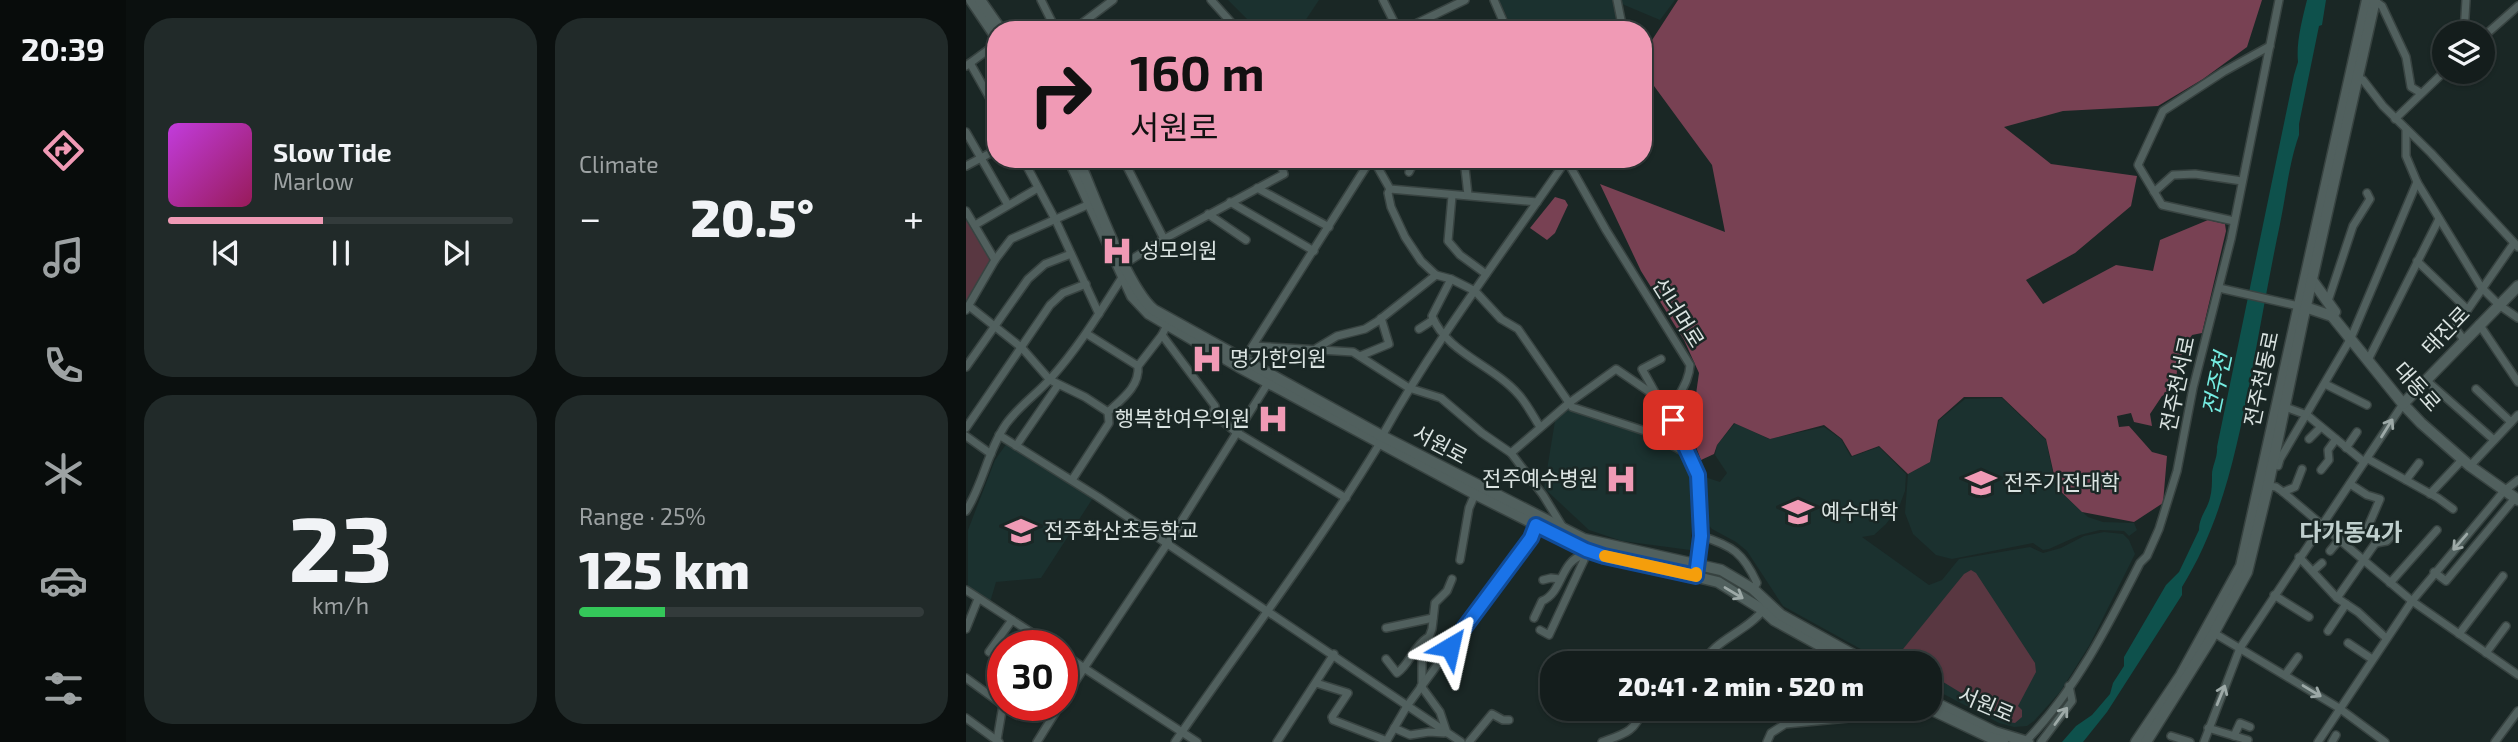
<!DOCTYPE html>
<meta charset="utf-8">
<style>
:root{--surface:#141d1c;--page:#212a29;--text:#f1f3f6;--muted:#9da2a3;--line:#333b3b;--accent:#f09ab5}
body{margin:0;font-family:"Exo 2","Noto Sans KR",sans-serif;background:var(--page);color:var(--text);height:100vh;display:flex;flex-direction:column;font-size:26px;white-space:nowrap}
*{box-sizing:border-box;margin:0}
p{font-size:23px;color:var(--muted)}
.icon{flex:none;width:38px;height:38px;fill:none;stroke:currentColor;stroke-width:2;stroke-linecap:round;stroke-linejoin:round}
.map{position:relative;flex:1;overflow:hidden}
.drawer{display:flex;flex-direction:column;gap:18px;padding:18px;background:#0b100f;width:840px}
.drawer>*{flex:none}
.top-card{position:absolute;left:21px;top:21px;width:665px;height:147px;border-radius:28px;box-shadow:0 2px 5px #0004,0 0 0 2px var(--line);background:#f09ab5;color:#111;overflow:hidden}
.controls{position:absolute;left:1466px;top:21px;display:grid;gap:14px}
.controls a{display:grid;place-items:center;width:63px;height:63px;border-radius:50%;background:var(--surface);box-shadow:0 2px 5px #0004,0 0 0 2px var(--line);font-size:35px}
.speed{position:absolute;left:21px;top:630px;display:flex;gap:14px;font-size:35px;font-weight:700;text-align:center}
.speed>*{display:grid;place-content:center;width:91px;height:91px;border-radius:50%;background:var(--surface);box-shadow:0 2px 5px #0004,0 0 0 2px var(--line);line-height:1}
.speed .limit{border:10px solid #d22;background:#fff;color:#111}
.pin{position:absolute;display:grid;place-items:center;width:60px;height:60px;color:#fff;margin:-30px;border-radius:14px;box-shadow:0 4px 10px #0006}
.me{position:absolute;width:77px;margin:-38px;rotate:36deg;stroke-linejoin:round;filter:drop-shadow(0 0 5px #0008)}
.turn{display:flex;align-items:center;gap:24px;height:147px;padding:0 28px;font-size:32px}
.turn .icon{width:91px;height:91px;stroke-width:2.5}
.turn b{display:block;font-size:49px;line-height:60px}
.big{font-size:52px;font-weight:800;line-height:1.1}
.drawer .widget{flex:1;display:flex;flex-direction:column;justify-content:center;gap:10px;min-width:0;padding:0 24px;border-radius:28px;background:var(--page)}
.drawer .dial{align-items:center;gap:0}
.dial b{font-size:91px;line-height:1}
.song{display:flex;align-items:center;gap:21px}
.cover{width:84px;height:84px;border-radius:10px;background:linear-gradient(135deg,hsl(290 70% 55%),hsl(330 70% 35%))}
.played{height:7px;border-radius:4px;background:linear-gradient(90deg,var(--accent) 45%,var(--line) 45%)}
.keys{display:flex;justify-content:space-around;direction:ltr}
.heat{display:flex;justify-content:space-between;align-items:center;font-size:38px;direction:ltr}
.charge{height:10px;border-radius:5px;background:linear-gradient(90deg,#34c759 25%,var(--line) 0)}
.drawer .tiles{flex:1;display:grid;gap:18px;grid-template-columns:repeat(2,1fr)}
.trip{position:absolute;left:574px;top:651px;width:402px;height:70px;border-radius:28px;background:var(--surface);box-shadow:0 2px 5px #0004,0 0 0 2px var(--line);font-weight:800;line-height:70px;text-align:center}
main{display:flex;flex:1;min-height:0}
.tabs{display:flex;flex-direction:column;width:126px;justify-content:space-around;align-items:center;background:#080c0b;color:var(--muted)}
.tabs .icon{width:49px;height:49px}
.tabs .selected{color:var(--accent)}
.tabs b{font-size:32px;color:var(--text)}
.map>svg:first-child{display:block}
.built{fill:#1b312f}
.green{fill:#593741}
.forest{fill:#784153}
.water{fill:#0e514c}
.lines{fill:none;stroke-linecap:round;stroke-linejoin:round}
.street-casing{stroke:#384341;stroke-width:10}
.secondary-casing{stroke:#384341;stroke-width:13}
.street{stroke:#51605e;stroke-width:7}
.secondary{stroke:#51605e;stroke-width:10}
.oneway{stroke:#9da9a7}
.route-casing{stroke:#114b97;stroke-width:18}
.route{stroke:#1a73e8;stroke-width:12}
.slow{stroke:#f59e0b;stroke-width:12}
.labels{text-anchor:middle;stroke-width:5;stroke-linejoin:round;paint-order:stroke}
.poi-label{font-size:21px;fill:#dbe4e2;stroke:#1a2725;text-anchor:start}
.street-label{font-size:21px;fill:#dbe4e2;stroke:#1a2725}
.water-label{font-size:23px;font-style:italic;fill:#75ede2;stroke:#1a2725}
.quarter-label{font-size:24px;font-weight:bold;fill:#bfcfcd;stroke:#1a2725}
</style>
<main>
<nav class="tabs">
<b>20:39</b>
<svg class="icon selected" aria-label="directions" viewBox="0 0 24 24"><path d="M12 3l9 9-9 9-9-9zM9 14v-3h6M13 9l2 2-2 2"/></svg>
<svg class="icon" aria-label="music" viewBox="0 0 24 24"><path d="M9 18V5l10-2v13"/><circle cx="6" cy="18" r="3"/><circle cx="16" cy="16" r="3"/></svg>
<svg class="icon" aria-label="phone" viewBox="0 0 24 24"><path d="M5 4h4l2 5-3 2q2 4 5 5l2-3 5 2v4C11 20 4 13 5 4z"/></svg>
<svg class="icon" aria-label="climate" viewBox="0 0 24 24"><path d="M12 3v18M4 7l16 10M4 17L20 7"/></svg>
<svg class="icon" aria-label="car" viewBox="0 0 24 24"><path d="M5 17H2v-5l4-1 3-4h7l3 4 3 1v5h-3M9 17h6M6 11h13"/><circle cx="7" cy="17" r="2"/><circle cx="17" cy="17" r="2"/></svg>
<svg class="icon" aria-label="filters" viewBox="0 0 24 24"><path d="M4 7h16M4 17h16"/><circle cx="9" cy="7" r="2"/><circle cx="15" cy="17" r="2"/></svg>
</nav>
<section class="drawer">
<div class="tiles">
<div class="widget">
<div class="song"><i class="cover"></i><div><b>Slow Tide</b><p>Marlow</p></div></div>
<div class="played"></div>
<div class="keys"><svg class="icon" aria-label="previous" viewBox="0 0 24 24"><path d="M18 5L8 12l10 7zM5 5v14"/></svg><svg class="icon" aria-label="pause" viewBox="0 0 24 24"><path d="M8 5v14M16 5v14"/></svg><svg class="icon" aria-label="next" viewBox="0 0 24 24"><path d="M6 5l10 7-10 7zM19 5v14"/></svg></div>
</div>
<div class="widget"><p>Climate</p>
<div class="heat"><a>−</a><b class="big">20.5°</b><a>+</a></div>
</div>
<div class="widget dial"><b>23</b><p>km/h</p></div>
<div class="widget"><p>Range · 25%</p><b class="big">125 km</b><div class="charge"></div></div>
</div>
</section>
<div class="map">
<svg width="1552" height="742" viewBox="0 0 1552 742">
<rect width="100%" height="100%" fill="#1a2725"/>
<g class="built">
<path d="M 262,0 L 353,0 L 333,30 L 292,30 Z"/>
<path d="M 533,0 L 646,0 L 651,23 L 625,30 L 547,30 Z"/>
<path d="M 655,0 L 709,0 L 694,20 L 656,4 Z"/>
<path d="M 1036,398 L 1080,440 L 1090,488 L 1122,517 L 1137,522 L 1168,523 L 1171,530 L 1163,536 L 1158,531 L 1134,530 L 1114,535 L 1083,549 L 1077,550 L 1067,543 L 986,559 L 970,555 L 947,534 L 939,513 L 942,474 L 964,462 L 973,420 L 999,399 Z"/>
<path d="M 602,408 L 659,426 L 695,443 L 721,459 L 730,470 L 724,550 L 656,541 L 623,530 L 578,488 L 589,421 Z"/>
<path d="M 769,423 L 803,439 L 858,427 L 875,439 L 885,457 L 913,447 L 940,474 L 939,491 L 933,507 L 920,524 L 908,535 L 896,537 L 963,585 L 976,580 L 993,559 L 1064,547 L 1077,553 L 1095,548 L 1118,536 L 1138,532 L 1157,534 L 1163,540 L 1169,554 L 1123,646 L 1094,692 L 1068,721 L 1061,726 L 1048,727 L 1033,723 L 964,687 L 964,663 L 920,663 L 817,606 L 781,551 L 770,542 L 746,529 L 735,517 L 739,477 L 754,482 L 761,473 L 749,455 L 751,445 Z"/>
<path d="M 41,443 L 127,498 L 75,578 L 30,582 L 23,606 L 2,592 L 2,530 L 29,460 Z"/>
</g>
<g class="green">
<path d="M 2,217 L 27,261 L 0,301 L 0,218 Z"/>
<path d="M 1005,570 L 1010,573 L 1069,663 L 1070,672 L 1052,706 L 1056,710 L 1056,717 L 1049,723 L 1043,722 L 964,674 L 964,663 L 947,663 L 933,654 L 998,574 Z"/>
</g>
<g class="forest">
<path d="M 712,0 L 1296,0 L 1281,47 L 1237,79 L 1192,106 L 1097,111 L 1038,127 L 1085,164 L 1171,176 L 1165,206 L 1109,253 L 1060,280 L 1077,304 L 1150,265 L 1187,271 L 1194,240 L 1242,220 L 1259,224 L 1260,231 L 1236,333 L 1226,335 L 1212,362 L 1210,380 L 1204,392 L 1196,396 L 1184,414 L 1186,426 L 1168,422 L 1165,413 L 1151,416 L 1153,427 L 1163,426 L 1186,452 L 1201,456 L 1197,503 L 1168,522 L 1116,512 L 1091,488 L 1080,439 L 1036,397 L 998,397 L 972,420 L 964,462 L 942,474 L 913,446 L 886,456 L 876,439 L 858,425 L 804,439 L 768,423 L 751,445 L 748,454 L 735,460 L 718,416 L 729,401 L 733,373 L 718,340 L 675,271 L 634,184 L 759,232 L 746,165 L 677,71 L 677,54 Z"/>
<path d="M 589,197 L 599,200 L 602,205 L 589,233 L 581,240 L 564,228 Z"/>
</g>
<path class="water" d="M 1341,0 L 1360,0 L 1356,25 L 1353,26 L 1333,124 L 1333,135 C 1323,163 1320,195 1314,224 C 1303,276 1294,329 1284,381 C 1270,453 1255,524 1216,587 L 1216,595 L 1141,712 L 1117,742 L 1096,742 L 1110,726 L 1126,715 L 1144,694 L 1147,683 L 1158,666 L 1158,657 L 1200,585 L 1213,572 L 1233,530 C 1233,517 1241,510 1244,498 C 1246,490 1246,483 1246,475 C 1246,466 1252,457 1251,447 L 1328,75 L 1332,62 C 1330,43 1336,20 1341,0 Z"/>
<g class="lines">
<defs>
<g id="street">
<path d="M 75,0 L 90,30"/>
<path d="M 245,0 L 272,30"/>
<path d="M 417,0 L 432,30"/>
<path d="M 528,0 L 541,30"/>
<path d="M 651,0 L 657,30"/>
<path d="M 1409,1 L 1416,6 L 1440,57 L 1445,87 L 1455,93"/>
<path d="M 107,30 L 147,0"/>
<path d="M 437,30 L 499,0"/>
<path d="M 1498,33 L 1500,0"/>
<path d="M 1517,37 L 1552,6"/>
<path d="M 4,63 L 30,109"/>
<path d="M 0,66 L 30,44"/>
<path d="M 1387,76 L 1397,80 L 1417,106 L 1465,153 L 1552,247"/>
<path d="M 1429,119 L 1479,71"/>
<path d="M 1440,129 L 1440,156 L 1451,182 L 1515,287 L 1533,305 L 1552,318"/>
<path d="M 0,132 L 42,205"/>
<path d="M 57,159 L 90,221 L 133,314"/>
<path d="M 157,159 L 198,239"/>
<path d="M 407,159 L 424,189 L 571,202"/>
<path d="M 498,159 L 502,195"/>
<path d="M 600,159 L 640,230 L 724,365 C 723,388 703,402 707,420 L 731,475 L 735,536 L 731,568"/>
<path d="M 0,166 L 30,150"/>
<path d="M 443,172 L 448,162 L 445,159"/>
<path d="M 291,188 L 363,227"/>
<path d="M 424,189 L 422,193 L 425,207 L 439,237 L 455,261 L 470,275 L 485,279 L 509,291 L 535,319 L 552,329 L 606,407 L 682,432 L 723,455"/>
<path d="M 1188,192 L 1207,175 L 1229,174 L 1276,181"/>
<path d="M 486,196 L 482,241 L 494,255 L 520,274"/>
<path d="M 264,202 L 348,251"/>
<path d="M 0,211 L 29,260"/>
<path d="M 242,214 L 280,240"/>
<path d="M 1268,221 L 1196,205 L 1172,165 L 1197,111 L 1257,72 L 1304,46"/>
<path d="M 9,225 L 72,188"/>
<path d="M 1451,261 L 1501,309"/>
<path d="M 155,266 L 198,239 L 318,174 L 313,159"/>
<path d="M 485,279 L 466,316 C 481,353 527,365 553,395 C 561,404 567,416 574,427"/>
<path d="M 1253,288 L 1337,307"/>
<path d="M 1362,301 L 1387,226 L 1404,199 L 1401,193"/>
<path d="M 3,306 L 56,348 L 84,380 L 119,397 L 142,412"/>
<path d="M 0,310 L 29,260 L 45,239 L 126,203"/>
<path d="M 1513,324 L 1552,382"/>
<path d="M 201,325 L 196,335 L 249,406 L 247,414 L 270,432 L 380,498"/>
<path d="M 453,329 L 467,320"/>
<path d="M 121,334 L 172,366 L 196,335"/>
<path d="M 1498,340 L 1489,328 L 1548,243"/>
<path d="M 288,346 L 387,352 L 443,388 L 475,398 L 516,433 L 545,453 L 577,495 L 598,529"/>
<path d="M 351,348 L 371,336 L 399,329 L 412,321 L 470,275"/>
<path d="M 394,356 L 423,344 L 415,318"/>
<path d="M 1402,360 L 1473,219"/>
<path d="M 277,361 L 405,159"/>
<path d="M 0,367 L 62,279 L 79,264 L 105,254"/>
<path d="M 1460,380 L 1528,440"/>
<path d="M 1359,384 L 1401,405"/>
<path d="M 1510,389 L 1545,422"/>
<path d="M 691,396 L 676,369 L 695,359"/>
<path d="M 1319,407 L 1341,415 L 1398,462"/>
<path d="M 0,428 L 84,305 L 97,293 L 120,284"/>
<path d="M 33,435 L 132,497 L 495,742"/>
<path d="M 0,436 L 25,454"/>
<path d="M 1343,439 L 1355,427"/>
<path d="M 50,446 L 92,385"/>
<path d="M 1380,448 L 1391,432"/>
<path d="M 545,453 L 603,403 L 650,369 L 697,401 L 705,410"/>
<path d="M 1402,459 L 1472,498 L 1487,509"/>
<path d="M 1312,466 L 1314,459 L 1385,338 L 1451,182"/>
<path d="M 1504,466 L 1552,415"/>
<path d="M 1355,470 L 1363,460 L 1362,450 L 1370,439"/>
<path d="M 106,480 L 143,423 L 142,412 C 156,399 174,386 172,366"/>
<path d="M 1440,480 L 1453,463"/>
<path d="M 1302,486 L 1310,487 L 1317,492 L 1446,601 L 1552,675"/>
<path d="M 1317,492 L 1329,487 L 1336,469"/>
<path d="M 1464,494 L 1496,460"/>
<path d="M 0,511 C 17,484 22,450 40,424 C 53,406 71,394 85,378 C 114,346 135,310 159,273"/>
<path d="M 735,536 C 767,546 777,553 791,583 L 787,589"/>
<path d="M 1410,543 L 1421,541 L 1431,530"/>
<path d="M 1364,551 L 1373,540"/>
<path d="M 1333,557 L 1371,598 L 1392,612 L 1420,638"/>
<path d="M 494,560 L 503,508 L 509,494"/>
<path d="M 1347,571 L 1356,563"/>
<path d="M 1468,572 L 1480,581 L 1549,498"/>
<path d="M 577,580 L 585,578 L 594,579"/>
<path d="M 1424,583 L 1471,530"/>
<path d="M 0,590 L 86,646"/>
<path d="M 1308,595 L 1343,617"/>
<path d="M 1371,598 L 1413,538 L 1401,529 L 1414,499 L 1401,495 L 1384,484"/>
<path d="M 568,618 L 576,601 C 597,593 594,560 618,555"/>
<path d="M 420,628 L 467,618"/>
<path d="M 0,629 L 12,599"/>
<path d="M 574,630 L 583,635 L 618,560 L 620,548"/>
<path d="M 1362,631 L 1380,604"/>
<path d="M 1248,633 L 1373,708 L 1419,742"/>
<path d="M 1493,634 L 1537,576"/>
<path d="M 1382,643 L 1406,659"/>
<path d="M 64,646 L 71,636"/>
<path d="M 23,652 L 46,620"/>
<path d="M 96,653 L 118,668 L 201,544 L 302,383"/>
<path d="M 1520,653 L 1540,626"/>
<path d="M 420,659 L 431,673 C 444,664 447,647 461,638"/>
<path d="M 739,663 C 744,642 782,631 797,610"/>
<path d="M 1319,675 L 1332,657"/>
<path d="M 0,678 L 37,705 L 31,740"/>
<path d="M 350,683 L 382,693 L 366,717 L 367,720 L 421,741"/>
<path d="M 456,685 L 456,656 L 466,629 L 469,603 L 481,591 L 486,579"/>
<path d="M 455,686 L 474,712 L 481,733"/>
<path d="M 96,702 L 118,668 L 231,742"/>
<path d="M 0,718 L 33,742"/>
<path d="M 428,728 L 444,735 L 463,732 L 478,733"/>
<path d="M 1242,728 L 1282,740"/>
<path d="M 1205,736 L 1224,742"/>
<path d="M 1268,736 L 1274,723 L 1284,727"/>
<path d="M 1060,741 C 1109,691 1143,624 1174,563 L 1181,556 L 1193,529 L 1211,471 L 1227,388 L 1265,239 L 1313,0"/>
<path d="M 71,742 L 94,705"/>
<path d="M 209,742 C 277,643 351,547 414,443 L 416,436 C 470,339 538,251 601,159"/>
<path d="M 311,742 L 368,654"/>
<path d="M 420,742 L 441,706 L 565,538 L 570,525"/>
<path d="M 503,742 L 526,714 L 537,720 L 543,720"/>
<path d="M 636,742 C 658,734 669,732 677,709"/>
<path d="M 801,742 L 805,733 L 819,724 L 914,715 L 919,709"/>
<path d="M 1075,742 L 1106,701 L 1103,686"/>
<path d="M 1238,742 L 1274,648 L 1437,404"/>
<path d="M 1352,742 L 1446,601 L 1538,491 L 1552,480"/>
<path d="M 1366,742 L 1370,735"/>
<path d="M 1529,742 L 1552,711"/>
</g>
<g id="secondary">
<path d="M 5,0 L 30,37"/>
<path d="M 14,0 L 35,30"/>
<path d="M 103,159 L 166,296 L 183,314 L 273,367 L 509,494 L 620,550 L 752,582 L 797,610 L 808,620 L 886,663"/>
<path d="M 112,159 C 128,195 161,288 188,310 L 416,436 L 618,539 L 755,570 L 787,589 L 815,615 L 902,663"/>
<path d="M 1346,280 L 1369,312 L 1366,316"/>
<path d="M 1339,307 L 1366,316 L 1437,404 L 1455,423 L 1504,466 L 1552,500"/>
<path d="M 1437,404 L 1552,286"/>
<path d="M 964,700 L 1029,732 L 1062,742"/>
<path d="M 964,709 L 1023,737 L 1037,741"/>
<path d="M 1170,742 L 1215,675 L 1275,566 L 1401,0"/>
<path d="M 1180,742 L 1244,640 L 1281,572 L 1302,486 L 1337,319 L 1409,0"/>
</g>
</defs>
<use href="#street" class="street-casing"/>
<use href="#secondary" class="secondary-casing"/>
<use href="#street" class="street"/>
<use href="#secondary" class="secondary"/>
</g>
<defs><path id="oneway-shaft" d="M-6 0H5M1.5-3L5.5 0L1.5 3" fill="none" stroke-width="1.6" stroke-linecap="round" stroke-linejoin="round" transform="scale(1.75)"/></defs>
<g class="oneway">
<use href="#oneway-shaft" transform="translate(1421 428) rotate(-58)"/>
<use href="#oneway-shaft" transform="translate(1494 542) rotate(131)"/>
<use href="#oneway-shaft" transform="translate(768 593) rotate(31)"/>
<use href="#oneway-shaft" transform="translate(1346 691) rotate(31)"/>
<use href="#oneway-shaft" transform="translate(1255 695) rotate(-68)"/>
<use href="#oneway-shaft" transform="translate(1095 716) rotate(-54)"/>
</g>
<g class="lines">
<defs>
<path id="route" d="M 484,647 L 565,538 L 570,525 L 620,550 L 638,556 L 730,576 L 735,536 L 732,475 L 707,420"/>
</defs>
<use href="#route" class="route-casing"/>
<use href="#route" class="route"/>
<path class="slow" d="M 639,556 L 730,576 L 730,573"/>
</g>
<defs>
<symbol id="hospital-bare" viewBox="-9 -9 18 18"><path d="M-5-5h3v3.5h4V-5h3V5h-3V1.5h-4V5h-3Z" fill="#f09ab5" stroke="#1a2725" stroke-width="2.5" paint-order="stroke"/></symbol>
<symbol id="university-bare" viewBox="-9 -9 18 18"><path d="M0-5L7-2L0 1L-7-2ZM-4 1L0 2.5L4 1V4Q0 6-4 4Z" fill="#f09ab5" stroke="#1a2725" stroke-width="2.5" paint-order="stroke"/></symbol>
<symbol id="school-bare" viewBox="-9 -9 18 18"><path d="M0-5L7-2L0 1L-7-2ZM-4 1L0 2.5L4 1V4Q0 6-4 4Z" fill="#f09ab5" stroke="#1a2725" stroke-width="2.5" paint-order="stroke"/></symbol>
</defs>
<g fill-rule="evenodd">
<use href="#hospital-bare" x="129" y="229" width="44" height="44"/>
<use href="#hospital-bare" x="219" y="337" width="44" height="44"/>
<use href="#hospital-bare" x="285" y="397" width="44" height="44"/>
<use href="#hospital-bare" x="633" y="457" width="44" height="44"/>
<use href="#university-bare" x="993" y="461" width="44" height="44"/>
<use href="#university-bare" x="810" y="490" width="44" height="44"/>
<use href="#school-bare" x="33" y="509" width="44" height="44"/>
</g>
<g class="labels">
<g class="poi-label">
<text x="174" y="258">성모의원</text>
<text x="264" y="366">명가한의원</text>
<text x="284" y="426" text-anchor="end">행복한여우의원</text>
<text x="632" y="486" text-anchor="end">전주예수병원</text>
<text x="1038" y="490">전주기전대학</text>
<text x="855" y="519">예수대학</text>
<text x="78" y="538">전주화산초등학교</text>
</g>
<g class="street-label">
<text transform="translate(712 313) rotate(58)" y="7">선너머로</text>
<text transform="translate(1480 331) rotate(-46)" y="7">태진로</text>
<text transform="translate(1296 379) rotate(-78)" y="7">전주천동로</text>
<text transform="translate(1212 384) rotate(-78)" y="7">전주천서로</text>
<text transform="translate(1451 387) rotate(48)" y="7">대동로</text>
<text transform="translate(474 445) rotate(28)" y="7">서원로</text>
<text transform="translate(1020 705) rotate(23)" y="7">서원로</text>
</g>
<g class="water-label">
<text transform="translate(1251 384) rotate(-78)" y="8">전주천</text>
</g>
<g class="quarter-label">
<text x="1385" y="541">다가동4가</text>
</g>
</g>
</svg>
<div class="controls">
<a><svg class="icon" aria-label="layers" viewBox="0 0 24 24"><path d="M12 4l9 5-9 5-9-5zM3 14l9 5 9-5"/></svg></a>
</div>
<div class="speed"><div class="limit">30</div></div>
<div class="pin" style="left:707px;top:420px;background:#d93025"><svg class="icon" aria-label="arrive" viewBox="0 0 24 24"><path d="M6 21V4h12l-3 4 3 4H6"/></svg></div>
<svg class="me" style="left:484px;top:647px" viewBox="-20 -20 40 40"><path d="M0-17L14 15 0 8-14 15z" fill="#1a73e8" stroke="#fff" stroke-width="4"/></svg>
<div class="trip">20:41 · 2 min · 520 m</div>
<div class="top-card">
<div class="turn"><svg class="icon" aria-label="right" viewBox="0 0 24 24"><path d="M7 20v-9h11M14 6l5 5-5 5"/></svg><div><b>160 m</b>서원로</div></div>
</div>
</div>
</main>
